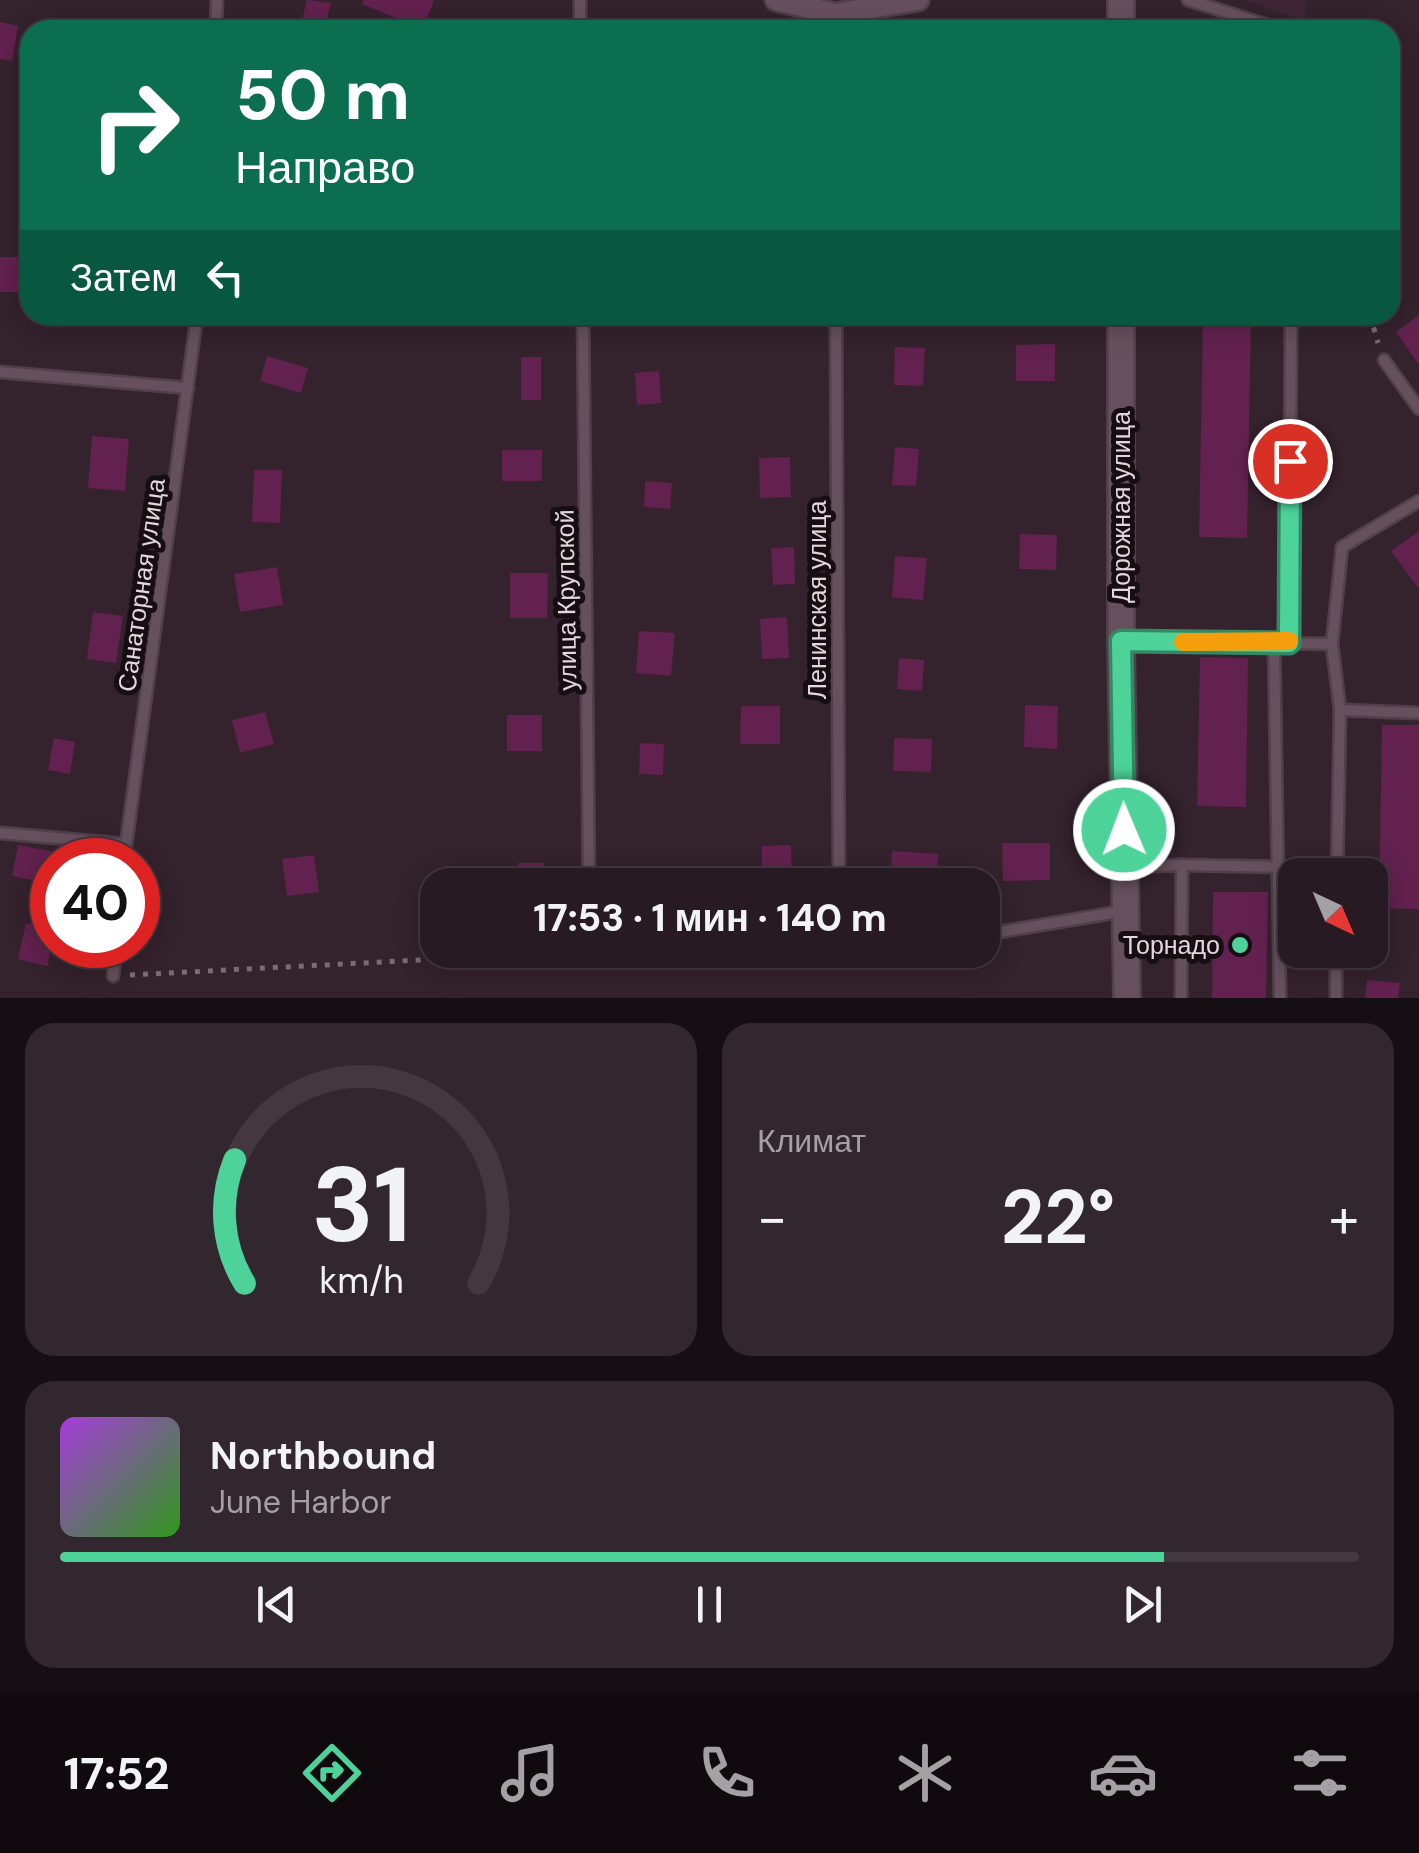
<!DOCTYPE html>
<html lang="ru">
<meta charset="utf-8">
<style>
:root{--surface:#271a22;--page:#33272f;--text:#f1f3f6;--muted:#a4a1a5;--line:#433840;--accent:#4dd39a}
body{margin:0;font-family:"DM Sans",sans-serif;background:var(--page);color:var(--text);height:100vh;display:flex;flex-direction:column;font-size:38px;white-space:nowrap}
*{box-sizing:border-box;margin:0}
p{font-size:32px;color:var(--muted)}
.icon{flex:none;width:55px;height:55px;fill:none;stroke:currentColor;stroke-width:2;stroke-linecap:round;stroke-linejoin:round}
.map{position:relative;height:998px;overflow:hidden}
.sheet{display:flex;flex-direction:column;gap:25px;padding:25px;background:#150e13;flex:1}
.sheet>*{flex:none}
.banner{position:absolute;left:20px;top:20px;width:1380px;height:305px;border-radius:30px;box-shadow:0 5px 25px #0003,0 0 0 2px var(--line);background:#0b6e4f;color:#fff;overflow:hidden}
.needle{width:65px;rotate:136deg}
.buttons{position:absolute;left:1278px;top:858px;display:grid;gap:20px}
.buttons a{display:grid;place-items:center;width:110px;height:110px;border-radius:20px;background:var(--surface);box-shadow:0 5px 25px #0003,0 0 0 2px var(--line);font-size:50px}
.speed{position:absolute;left:30px;top:838px;display:flex;gap:20px;font-size:50px;font-weight:700;text-align:center}
.speed>*{display:grid;place-content:center;width:130px;height:130px;border-radius:50%;background:var(--surface);box-shadow:0 5px 25px #0003,0 0 0 2px var(--line);line-height:1}
.speed .limit{border:15px solid #d22;background:#fff;color:#111}
.pin{position:absolute;display:grid;place-items:center;width:85px;height:85px;color:#fff;margin:-42px;border:5px solid #fff;border-radius:50%;box-shadow:0 2px 10px #0007}
.me{position:absolute;width:110px;margin:-55px;rotate:359deg;stroke-linejoin:round;filter:drop-shadow(0 0 8px #0008)}
.turn{display:flex;align-items:center;gap:35px;height:210px;padding:0 50px;font-size:45px}
.turn .icon{width:130px;height:130px;stroke-width:2.5}
.turn b{display:block;font-size:70px;line-height:85px}
.then{display:flex;align-items:center;height:95px;padding:0 50px;background:#0003;gap:20px;font-size:38px}
.big{font-size:75px;font-weight:800;line-height:1.1}
.sheet .widget{flex:1;display:flex;flex-direction:column;justify-content:center;gap:15px;min-width:0;padding:0 35px;border-radius:30px;background:var(--page)}
.sheet .dial{align-items:center;gap:0}
.dial svg{height:260px;overflow:visible;fill:none;stroke:var(--line);stroke-width:7;stroke-linecap:round;text-anchor:middle}
.dial text{fill:var(--text);stroke:none}
.song{display:flex;align-items:center;gap:30px}
.cover{width:120px;height:120px;border-radius:15px;background:linear-gradient(135deg,hsl(280 70% 55%),hsl(110 70% 35%))}
.played{height:10px;border-radius:5px;background:linear-gradient(90deg,var(--accent) 85%,var(--line) 85%)}
.keys{display:flex;justify-content:space-around;direction:ltr}
.heat{display:flex;justify-content:space-between;align-items:center;font-size:55px;direction:ltr}
.sheet .tiles{flex:1;display:grid;gap:25px;grid-template-columns:1fr 1fr}
.widget:last-child{grid-column:span 2}
.trip{position:absolute;left:420px;top:868px;width:580px;height:100px;border-radius:30px;background:var(--surface);box-shadow:0 5px 25px #0003,0 0 0 2px var(--line);font-weight:800;line-height:100px;text-align:center}
.menu{display:flex;height:160px;justify-content:space-around;align-items:center;background:#100a0e;color:var(--muted)}
.menu .icon{width:70px;height:70px}
.menu .current{color:var(--accent)}
.menu b{font-size:45px;color:var(--text)}
.map>svg:first-child{display:block}
.built{fill:#3f2636}
.building{fill:#62214e}
.lines{fill:none;stroke-linecap:round;stroke-linejoin:round}
.service-casing{stroke:#4f4049;stroke-width:15}
.minor-casing{stroke:#4f4049;stroke-width:25}
.tertiary-casing{stroke:#4f4049;stroke-width:30}
.path{stroke:#7b6b75;stroke-width:5;stroke-dasharray:5 8;stroke-linecap:butt}
.service{stroke:#66505d;stroke-width:10}
.minor{stroke:#66505d;stroke-width:20}
.tertiary{stroke:#66505d;stroke-width:25}
.route-casing{stroke:#328964;stroke-width:25}
.route{stroke:#4dd39a;stroke-width:18}
.slow{stroke:#f59e0b;stroke-width:18}
.poi-dot{fill:#4dd39a;stroke:#170e13;stroke-width:4}
.labels{text-anchor:middle;stroke-width:10;stroke-linejoin:round;paint-order:stroke}
.street-label{font-size:25px;fill:#e3d6dd;stroke:#170e13}
.poi-label{font-size:25px;fill:#e3d6dd;stroke:#170e13;text-anchor:end}
</style>
<div class="map">
<svg width="1419" height="998" viewBox="0 0 1419 998">
<rect width="100%" height="100%" fill="#34222d"/>
<path class="built" d="M 1243,0 L 1305,0 L 1305,21 Z"/>
<g class="building">
<path d="M 307,0 L 331,3 L 324,29 L 301,24 Z"/>
<path d="M 364,0 L 431,0 L 434,1 L 422,29 L 362,4 Z"/>
<path d="M 0,22 L 18,26 L 12,61 L 0,59 Z"/>
<rect x="0" y="257" width="19" height="35"/>
<path d="M 1203,315 L 1251,315 L 1247,538 L 1199,537 Z"/>
<path d="M 1419,315 L 1419,365 L 1396,332 Z"/>
<path d="M 1055,344 L 1055,381 L 1016,381 L 1016,345 Z"/>
<path d="M 895,347 L 925,348 L 923,386 L 894,385 Z"/>
<path d="M 267,356 L 308,368 L 301,393 L 260,381 Z"/>
<rect x="521" y="357" width="20" height="43"/>
<path d="M 659,371 L 661,403 L 637,405 L 635,373 Z"/>
<path d="M 92,436 L 129,439 L 125,491 L 88,488 Z"/>
<path d="M 895,447 L 919,449 L 916,486 L 892,485 Z"/>
<rect x="502" y="450" width="40" height="31"/>
<path d="M 790,457 L 791,497 L 760,498 L 759,458 Z"/>
<path d="M 254,470 L 282,470 L 280,523 L 252,522 Z"/>
<path d="M 645,481 L 672,483 L 670,509 L 644,507 Z"/>
<path d="M 1419,531 L 1419,589 L 1391,551 Z"/>
<path d="M 1020,534 L 1057,535 L 1056,570 L 1019,569 Z"/>
<path d="M 794,547 L 795,584 L 773,585 L 771,548 Z"/>
<path d="M 895,556 L 927,558 L 923,600 L 892,597 Z"/>
<path d="M 277,567 L 283,605 L 240,612 L 234,574 Z"/>
<path d="M 510,573 L 548,573 L 547,618 L 510,618 Z"/>
<path d="M 93,612 L 123,616 L 116,663 L 87,659 Z"/>
<path d="M 787,617 L 789,658 L 762,659 L 760,619 Z"/>
<path d="M 639,631 L 675,633 L 671,676 L 636,673 Z"/>
<path d="M 1200,657 L 1248,658 L 1246,807 L 1197,806 Z"/>
<path d="M 899,658 L 924,660 L 922,691 L 897,689 Z"/>
<path d="M 1025,705 L 1058,706 L 1057,749 L 1024,747 Z"/>
<path d="M 741,706 L 780,706 L 780,744 L 740,744 Z"/>
<path d="M 265,712 L 274,744 L 240,753 L 232,720 Z"/>
<rect x="507" y="715" width="35" height="36"/>
<path d="M 1382,725 L 1419,725 L 1419,909 L 1379,908 Z"/>
<path d="M 54,738 L 75,742 L 70,774 L 48,770 Z"/>
<path d="M 894,738 L 932,739 L 931,772 L 893,771 Z"/>
<path d="M 640,743 L 664,744 L 663,775 L 639,774 Z"/>
<path d="M 1002,843 L 1050,843 L 1050,880 L 1003,881 Z"/>
<path d="M 18,845 L 66,854 L 65,860 L 52,860 L 52,884 L 12,876 Z"/>
<path d="M 791,845 L 792,885 L 762,885 L 762,846 Z"/>
<path d="M 892,851 L 938,854 L 936,885 L 890,885 Z"/>
<path d="M 314,855 L 319,892 L 287,896 L 282,859 Z"/>
<path d="M 518,863 L 544,863 L 544,885 L 517,885 Z"/>
<rect x="633" y="870" width="31" height="15"/>
<path d="M 1213,892 L 1268,892 L 1266,998 L 1212,998 Z"/>
<path d="M 26,923 L 52,929 L 48,966 L 18,959 Z"/>
<path d="M 1367,980 L 1400,983 L 1398,998 L 1365,998 Z"/>
</g>
<g class="lines">
<defs>
<g id="service">
<path d="M 580,0 L 580,30"/>
<path d="M 1188,0 L 1283,30"/>
<path d="M 835,14 L 835,30"/>
<path d="M 216,30 L 217,0"/>
<path d="M 583,315 L 589,885"/>
<path d="M 836,315 L 839,885"/>
<path d="M 1384,360 L 1419,409"/>
<path d="M 0,372 L 188,388"/>
<path d="M 1121,641 L 1332,644 L 1342,547 L 1419,501"/>
<path d="M 1274,643 L 1280,998"/>
<path d="M 1289,643 L 1291,315"/>
<path d="M 1332,644 L 1340,710 L 1337,875"/>
<path d="M 1340,710 L 1419,713"/>
<path d="M 0,833 L 125,844"/>
<path d="M 124,860 L 197,315"/>
<path d="M 1182,865 L 1337,868"/>
<path d="M 1126,867 L 1182,865 L 1181,998"/>
<path d="M 982,935 L 1124,911"/>
<path d="M 590,950 L 590,951"/>
<path d="M 839,950 L 839,955"/>
<path d="M 113,976 L 116,945"/>
<path d="M 1336,998 L 1336,950"/>
</g>
<path id="minor" d="M 776,0 L 835,14 L 918,0"/>
<g id="tertiary">
<path d="M 1121,0 L 1121,30"/>
<path d="M 1121,315 L 1121,641 L 1127,998"/>
</g>
</defs>
<use href="#service" class="service-casing"/>
<use href="#minor" class="minor-casing"/>
<use href="#tertiary" class="tertiary-casing"/>
<g class="path">
<path d="M 1370,315 L 1378,343"/>
<path d="M 130,975 L 574,952"/>
</g>
<use href="#service" class="service"/>
<use href="#minor" class="minor"/>
<use href="#tertiary" class="tertiary"/>
</g>
<g class="lines">
<defs>
<path id="route" d="M 1124,830 L 1121,641 L 1289,643 L 1290,461"/>
</defs>
<use href="#route" class="route-casing"/>
<use href="#route" class="route"/>
<path class="slow" d="M 1183,642 L 1289,641"/>
</g>
<circle class="poi-dot" cx="1240" cy="945" r="10"/>
<g class="labels">
<g class="street-label">
<text transform="translate(1121 507) rotate(-90)" y="9">Дорожная улица</text>
<text transform="translate(141 585) rotate(-82)" y="9">Санаторная улица</text>
<text transform="translate(566 600) rotate(-91)" y="9">улица Крупской</text>
<text transform="translate(817 600) rotate(-90)" y="9">Ленинская улица</text>
</g>
<g class="poi-label">
<text x="1220" y="954">Торнадо</text>
</g>
</g>
</svg>
<div class="buttons">
<a><svg class="needle" viewBox="-14 -14 28 28"><path d="M0-13l5 13h-10z" fill="#e53935"/><path d="M0 13l5-13h-10z" fill="#a4a1a5"/></svg></a>
</div>
<div class="speed"><div class="limit">40</div></div>
<div class="pin" style="left:1290px;top:461px;background:#d93025"><svg class="icon" aria-label="arrive" viewBox="0 0 24 24"><path d="M6 21V4h12l-3 4 3 4H6"/></svg></div>
<svg class="me" style="left:1124px;top:830px" viewBox="-20 -20 40 40"><circle r="17" fill="#4dd39a" stroke="#fff" stroke-width="3"/><path d="M0-11L8 9 0 5-8 9z" fill="#fff"/></svg>
<div class="trip">17:53 · 1 мин · 140 m</div>
<div class="banner">
<div class="turn"><svg class="icon" aria-label="right" viewBox="0 0 24 24"><path d="M7 20v-9h11M14 6l5 5-5 5"/></svg><div><b>50 m</b>Направо</div></div>
<div class="then">Затем<svg class="icon" aria-label="left" viewBox="0 0 24 24"><path d="M17 20v-9H6M10 6l-5 5 5 5"/></svg></div>
</div>
</div>
<section class="sheet">
<div class="tiles">
<div class="widget dial"><svg viewBox="0 0 100 80">
<path d="M14 69A42 42 0 1 1 86 69"/>
<path d="M14 69A42 42 0 0 1 11 31" stroke="#4dd39a"/>
<text x="50" y="56" font-size="32" font-weight="700">31</text>
<text x="50" y="72" font-size="11">km/h</text>
</svg></div>
<div class="widget"><p>Климат</p>
<div class="heat"><a>−</a><b class="big">22°</b><a>+</a></div>
</div>
<div class="widget">
<div class="song"><i class="cover"></i><div><b>Northbound</b><p>June Harbor</p></div></div>
<div class="played"></div>
<div class="keys"><svg class="icon" aria-label="previous" viewBox="0 0 24 24"><path d="M18 5L8 12l10 7zM5 5v14"/></svg><svg class="icon" aria-label="pause" viewBox="0 0 24 24"><path d="M8 5v14M16 5v14"/></svg><svg class="icon" aria-label="next" viewBox="0 0 24 24"><path d="M6 5l10 7-10 7zM19 5v14"/></svg></div>
</div>
</div>
</section>
<nav class="menu">
<b>17:52</b>
<svg class="icon current" aria-label="directions" viewBox="0 0 24 24"><path d="M12 3l9 9-9 9-9-9zM9 14v-3h6M13 9l2 2-2 2"/></svg>
<svg class="icon" aria-label="music" viewBox="0 0 24 24"><path d="M9 18V5l10-2v13"/><circle cx="6" cy="18" r="3"/><circle cx="16" cy="16" r="3"/></svg>
<svg class="icon" aria-label="phone" viewBox="0 0 24 24"><path d="M5 4h4l2 5-3 2q2 4 5 5l2-3 5 2v4C11 20 4 13 5 4z"/></svg>
<svg class="icon" aria-label="climate" viewBox="0 0 24 24"><path d="M12 3v18M4 7l16 10M4 17L20 7"/></svg>
<svg class="icon" aria-label="car" viewBox="0 0 24 24"><path d="M5 17H2v-5l4-1 3-4h7l3 4 3 1v5h-3M9 17h6M6 11h13"/><circle cx="7" cy="17" r="2"/><circle cx="17" cy="17" r="2"/></svg>
<svg class="icon" aria-label="filters" viewBox="0 0 24 24"><path d="M4 7h16M4 17h16"/><circle cx="9" cy="7" r="2"/><circle cx="15" cy="17" r="2"/></svg>
</nav>
